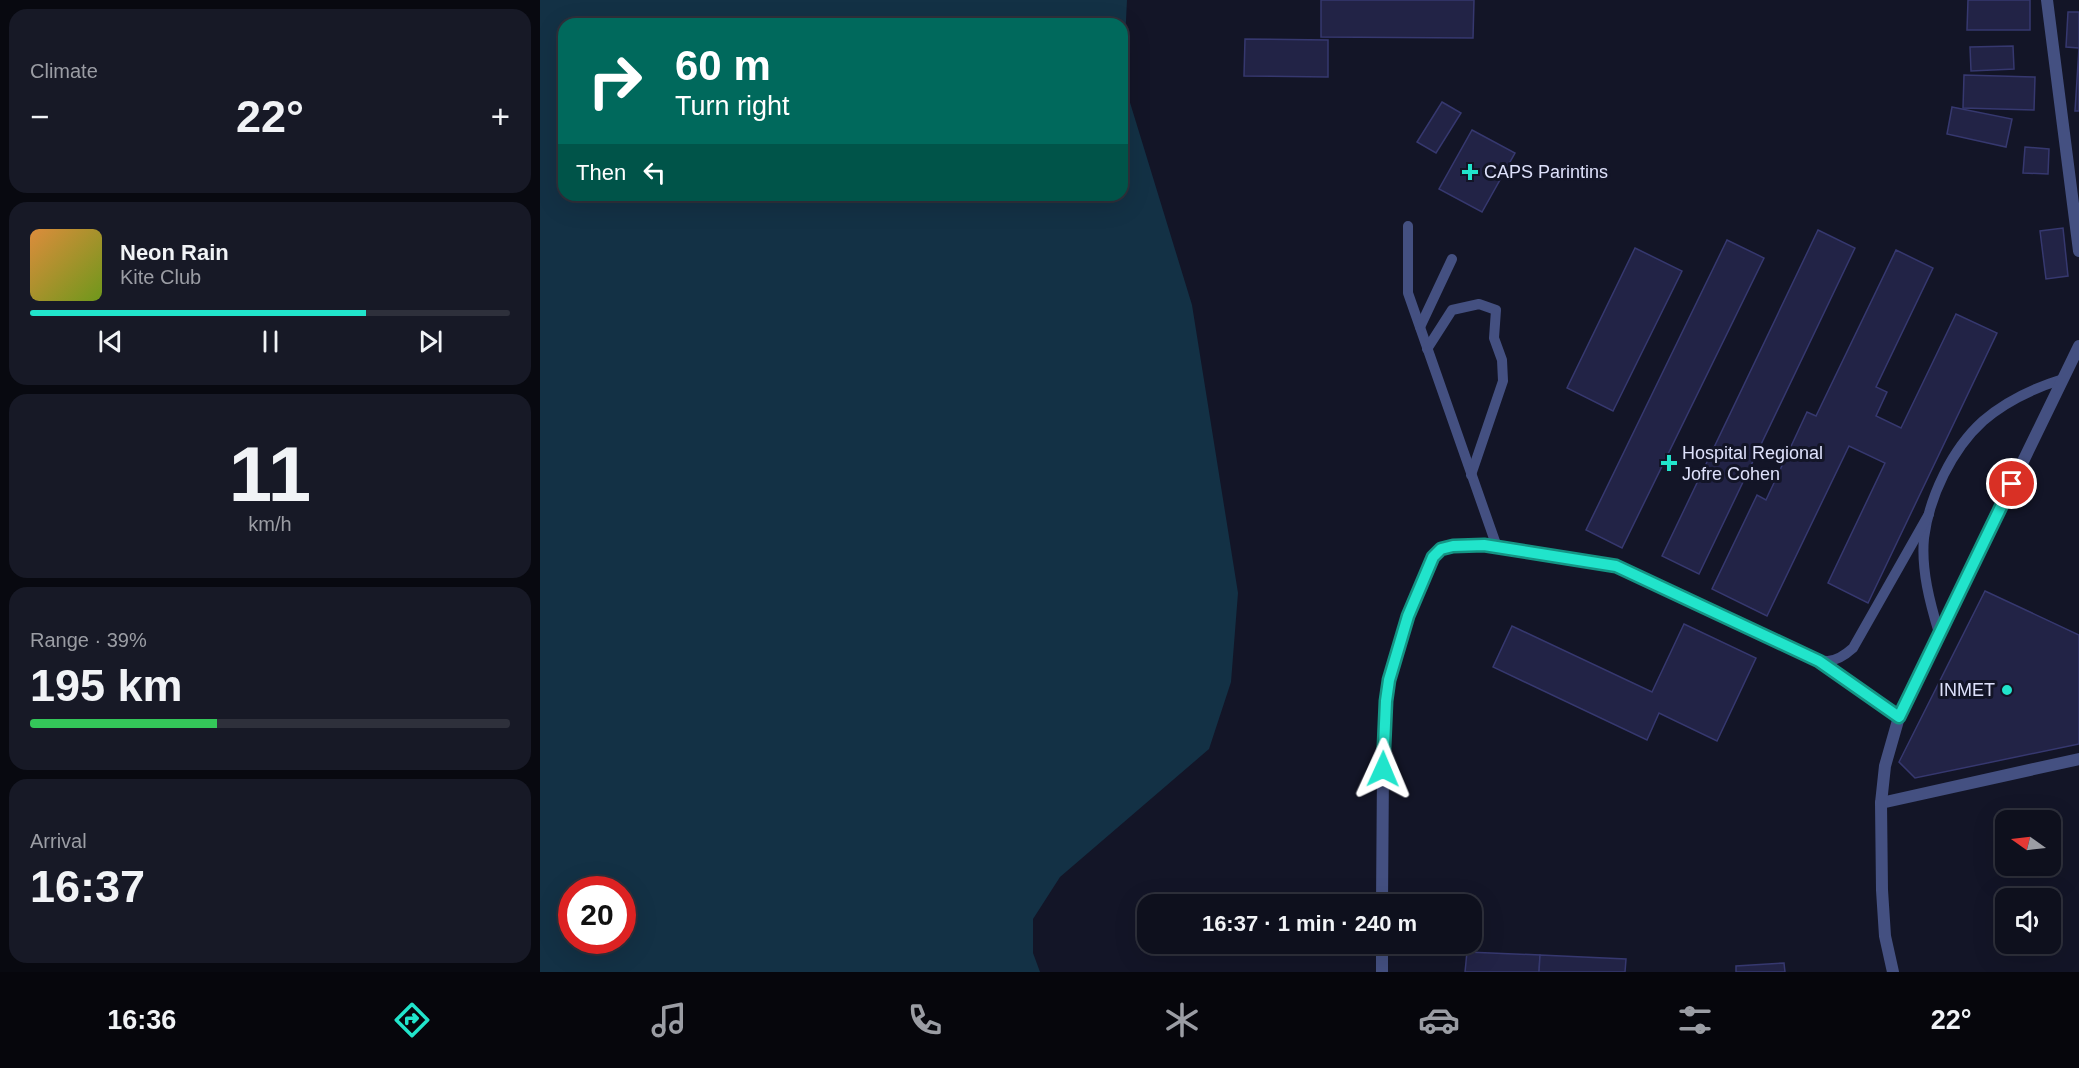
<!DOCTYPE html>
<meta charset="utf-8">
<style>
:root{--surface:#0e101d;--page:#171926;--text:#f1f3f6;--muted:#9b9da4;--line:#2e303b;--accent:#21e4cb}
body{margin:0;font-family:Arial,sans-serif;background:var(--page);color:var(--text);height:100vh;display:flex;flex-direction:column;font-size:22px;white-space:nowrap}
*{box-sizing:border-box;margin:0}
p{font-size:20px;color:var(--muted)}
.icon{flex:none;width:33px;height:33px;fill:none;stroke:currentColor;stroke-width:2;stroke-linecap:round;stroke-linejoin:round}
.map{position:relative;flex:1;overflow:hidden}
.panel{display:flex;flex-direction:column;gap:9px;padding:9px;background:#080910;width:540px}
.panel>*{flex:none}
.hud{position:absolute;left:18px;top:18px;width:570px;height:183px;border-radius:18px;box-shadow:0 6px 24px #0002,0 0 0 2px var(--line);background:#00695c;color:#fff;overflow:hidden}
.needle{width:39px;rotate:284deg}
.buttons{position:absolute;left:1455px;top:810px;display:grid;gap:12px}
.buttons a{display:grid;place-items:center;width:66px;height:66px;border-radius:12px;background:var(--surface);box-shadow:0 6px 24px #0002,0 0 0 2px var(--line);font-size:30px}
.speed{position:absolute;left:18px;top:876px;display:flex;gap:12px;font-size:30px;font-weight:700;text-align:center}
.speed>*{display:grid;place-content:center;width:78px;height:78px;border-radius:50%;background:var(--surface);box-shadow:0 6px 24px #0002,0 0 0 2px var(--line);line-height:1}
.speed .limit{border:9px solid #d22;background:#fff;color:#111}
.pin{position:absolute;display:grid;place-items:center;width:51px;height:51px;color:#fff;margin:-26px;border:3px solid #fff;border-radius:50%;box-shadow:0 2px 6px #0007}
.me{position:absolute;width:66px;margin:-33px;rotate:1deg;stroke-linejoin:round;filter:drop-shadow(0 0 4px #0008)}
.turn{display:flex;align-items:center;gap:21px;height:126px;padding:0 18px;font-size:27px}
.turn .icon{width:78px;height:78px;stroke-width:2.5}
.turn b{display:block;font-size:42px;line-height:51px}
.then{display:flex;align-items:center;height:57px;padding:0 18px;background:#0003;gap:12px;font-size:22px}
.big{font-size:45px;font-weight:700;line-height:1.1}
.panel .widget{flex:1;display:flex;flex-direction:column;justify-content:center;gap:9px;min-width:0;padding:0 21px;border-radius:18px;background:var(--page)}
.panel .dial{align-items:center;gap:0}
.dial b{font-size:78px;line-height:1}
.song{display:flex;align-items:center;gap:18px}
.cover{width:72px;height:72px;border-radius:9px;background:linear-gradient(135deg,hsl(30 70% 55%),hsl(80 70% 35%))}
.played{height:6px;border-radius:3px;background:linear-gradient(90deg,var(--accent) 70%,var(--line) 70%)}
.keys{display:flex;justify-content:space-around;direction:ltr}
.heat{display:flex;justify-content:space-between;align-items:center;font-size:33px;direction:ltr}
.charge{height:9px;border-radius:4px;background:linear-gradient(90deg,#34c759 39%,var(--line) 0)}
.trip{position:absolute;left:597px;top:894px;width:345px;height:60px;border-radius:18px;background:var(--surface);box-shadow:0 6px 24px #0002,0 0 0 2px var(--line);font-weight:700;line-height:60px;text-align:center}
.menu{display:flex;height:96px;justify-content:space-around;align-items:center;background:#06060c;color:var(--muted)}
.menu .icon{width:42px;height:42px}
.menu .on{color:var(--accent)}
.menu b{font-size:27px;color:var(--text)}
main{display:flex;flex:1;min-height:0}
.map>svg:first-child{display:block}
.water{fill:#133145;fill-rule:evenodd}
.building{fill:#222346;stroke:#36386f;stroke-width:1.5}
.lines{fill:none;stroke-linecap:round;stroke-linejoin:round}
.service{stroke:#445081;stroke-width:10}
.minor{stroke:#445081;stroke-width:12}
.route-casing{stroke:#159484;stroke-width:15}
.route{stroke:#21e4cb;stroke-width:10}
.poi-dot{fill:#21e4cb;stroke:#131527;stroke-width:2}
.labels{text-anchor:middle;stroke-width:6;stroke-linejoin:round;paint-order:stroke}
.poi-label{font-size:18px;fill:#dee1fb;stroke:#131527;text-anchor:start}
</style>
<main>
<section class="panel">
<div class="widget"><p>Climate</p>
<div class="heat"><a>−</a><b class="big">22°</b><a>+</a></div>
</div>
<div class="widget">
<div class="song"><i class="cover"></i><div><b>Neon Rain</b><p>Kite Club</p></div></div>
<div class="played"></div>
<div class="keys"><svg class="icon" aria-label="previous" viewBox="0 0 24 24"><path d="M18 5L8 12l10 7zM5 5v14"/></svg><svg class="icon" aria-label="pause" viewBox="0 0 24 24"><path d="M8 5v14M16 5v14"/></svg><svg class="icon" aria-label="next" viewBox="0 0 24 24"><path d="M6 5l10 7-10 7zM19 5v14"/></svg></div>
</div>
<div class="widget dial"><b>11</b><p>km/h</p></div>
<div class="widget"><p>Range · 39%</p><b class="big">195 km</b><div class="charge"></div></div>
<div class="widget"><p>Arrival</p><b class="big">16:37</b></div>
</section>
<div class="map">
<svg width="1539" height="972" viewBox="0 0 1539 972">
<rect width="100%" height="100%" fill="#131527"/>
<path class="water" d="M 0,0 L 587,0 L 585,41 L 588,96 L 652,305 L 698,593 L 691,682 L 669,749 L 520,877 L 493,919 L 493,953 L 500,972 L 0,972 ZM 24,24 L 582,24 L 582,195 L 24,195 ZM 32,890 L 82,890 L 82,940 L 32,940 Z"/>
<g class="building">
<path d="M 781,0 L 934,0 L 933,38 L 781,37 Z"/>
<path d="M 1428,0 L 1490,0 L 1490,30 L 1427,30 Z"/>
<path d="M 1528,12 L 1539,12 L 1539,48 L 1526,47 Z"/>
<path d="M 705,39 L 788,40 L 788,77 L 704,76 Z"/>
<path d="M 1473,46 L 1474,69 L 1431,71 L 1430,47 Z"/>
<path d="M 1539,48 L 1539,111 L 1535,111 Z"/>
<path d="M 1424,75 L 1495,77 L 1494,110 L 1423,108 Z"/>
<path d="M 902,102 L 921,113 L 896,153 L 877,142 Z"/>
<path d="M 1412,107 L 1472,119 L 1466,147 L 1407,134 Z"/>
<path d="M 932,130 L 975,153 L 942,212 L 899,189 Z"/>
<path d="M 1485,147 L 1509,149 L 1508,174 L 1483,173 Z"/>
<path d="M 1523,228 L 1528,276 L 1506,279 L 1500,231 Z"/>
<path d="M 1278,230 L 1315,248 L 1159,574 L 1122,556 Z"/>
<path d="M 1187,240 L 1224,258 L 1082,548 L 1046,530 Z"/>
<path d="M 1095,248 L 1142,271 L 1073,411 L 1027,388 Z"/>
<path d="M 1356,250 L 1393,268 L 1336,387 L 1347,392 L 1336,416 L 1361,428 L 1416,314 L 1457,333 L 1328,603 L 1288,583 L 1345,463 L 1309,446 L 1227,616 L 1172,589 L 1217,495 L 1226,500 L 1267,412 L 1276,416 Z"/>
<path d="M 1445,591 L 1539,635 L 1539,744 L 1375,778 L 1359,762 Z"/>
<path d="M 1144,624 L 1216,658 L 1177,741 L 1119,713 L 1107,740 L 953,667 L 972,626 L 1112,692 Z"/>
<path d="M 927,952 L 1000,955 L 999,972 L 925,972 Z"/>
<path d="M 1000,955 L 1086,959 L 1085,972 L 999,972 Z"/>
<path d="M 1244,963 L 1245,972 L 1196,972 L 1196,966 Z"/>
</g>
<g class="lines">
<g class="service">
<path d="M 868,226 L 868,293 L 957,547"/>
<path d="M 880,327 L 912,259"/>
<path d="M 887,349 L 912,310 L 939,304 L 956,310 L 954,338 L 962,360 L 963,381 L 931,475"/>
<path d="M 1399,633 C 1390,603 1381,570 1384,538 C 1389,497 1412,449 1443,421 C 1466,401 1494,388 1523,379"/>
<path d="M 1280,661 L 1359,717"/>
<path d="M 843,769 L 843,727 L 849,680 L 874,600 L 893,557 L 901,549 L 913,546 L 944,545 L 1076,566 L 1260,653 C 1283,663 1293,666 1313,648 L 1389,514"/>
</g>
<g class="minor">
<path d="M 1507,0 L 1539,251"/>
<path d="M 1341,803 L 1539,759"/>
<path d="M 842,904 L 843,769"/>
<path d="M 842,972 L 842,944"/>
<path d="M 1353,972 L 1345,936 L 1342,890 L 1341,803 L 1345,766 L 1359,717 L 1539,346"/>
</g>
</g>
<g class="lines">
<defs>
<path id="route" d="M 843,769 L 846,701 L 849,680 L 868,616 L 893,557 L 901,549 L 913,546 L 944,545 L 1076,566 L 1279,661 L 1359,717 L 1472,484"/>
</defs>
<use href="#route" class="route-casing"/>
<use href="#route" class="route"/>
</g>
<g class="poi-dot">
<path d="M927 163h6v6h6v6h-6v6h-6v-6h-6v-6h6z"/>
<path d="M1126 454h6v6h6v6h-6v6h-6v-6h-6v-6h6z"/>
<circle cx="1467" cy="690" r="6"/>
</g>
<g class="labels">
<g class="poi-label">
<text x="944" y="178">CAPS Parintins</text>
<text x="1142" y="459">Hospital Regional<tspan x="1142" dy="21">Jofre Cohen</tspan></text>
<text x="1455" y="696" text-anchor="end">INMET</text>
</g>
</g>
</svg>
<div class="buttons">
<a><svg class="needle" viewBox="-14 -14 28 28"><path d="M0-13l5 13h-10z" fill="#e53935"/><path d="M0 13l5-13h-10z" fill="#9b9da4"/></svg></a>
<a><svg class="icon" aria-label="sound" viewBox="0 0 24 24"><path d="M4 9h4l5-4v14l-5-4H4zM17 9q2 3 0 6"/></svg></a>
</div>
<div class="speed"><div class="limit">20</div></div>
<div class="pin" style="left:1472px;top:484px;background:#d93025"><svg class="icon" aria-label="arrive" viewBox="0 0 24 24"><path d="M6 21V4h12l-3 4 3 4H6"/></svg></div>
<svg class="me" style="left:843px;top:769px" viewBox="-20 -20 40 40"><path d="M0-17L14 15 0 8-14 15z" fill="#21e4cb" stroke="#fff" stroke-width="4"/></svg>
<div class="trip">16:37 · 1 min · 240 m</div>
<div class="hud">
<div class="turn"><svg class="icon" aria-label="right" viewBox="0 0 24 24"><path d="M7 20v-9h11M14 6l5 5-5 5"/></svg><div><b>60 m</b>Turn right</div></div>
<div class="then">Then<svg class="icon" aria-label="left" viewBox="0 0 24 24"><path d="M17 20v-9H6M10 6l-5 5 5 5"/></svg></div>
</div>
</div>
</main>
<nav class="menu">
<b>16:36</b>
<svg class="icon on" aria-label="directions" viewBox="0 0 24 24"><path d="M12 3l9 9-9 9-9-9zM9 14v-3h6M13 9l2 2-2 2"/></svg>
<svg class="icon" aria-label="music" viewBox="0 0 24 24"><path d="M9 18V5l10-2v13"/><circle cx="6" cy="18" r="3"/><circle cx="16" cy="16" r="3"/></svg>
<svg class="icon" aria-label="phone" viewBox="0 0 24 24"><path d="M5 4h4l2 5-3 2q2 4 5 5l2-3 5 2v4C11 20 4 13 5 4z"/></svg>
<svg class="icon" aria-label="climate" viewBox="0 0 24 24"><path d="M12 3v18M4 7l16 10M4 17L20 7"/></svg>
<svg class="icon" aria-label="car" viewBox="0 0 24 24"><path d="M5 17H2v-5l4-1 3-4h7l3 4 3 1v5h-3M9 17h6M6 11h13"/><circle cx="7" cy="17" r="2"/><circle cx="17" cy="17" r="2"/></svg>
<svg class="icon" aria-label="filters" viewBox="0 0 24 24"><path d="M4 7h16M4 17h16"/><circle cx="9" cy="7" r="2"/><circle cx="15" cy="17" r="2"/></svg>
<b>22°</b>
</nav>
